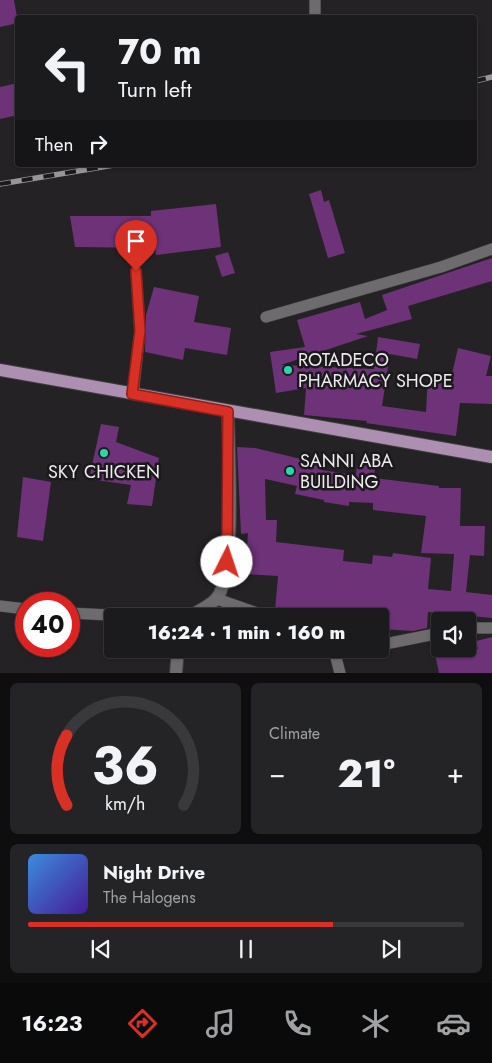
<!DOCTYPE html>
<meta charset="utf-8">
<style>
:root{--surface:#1b1a1c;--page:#242325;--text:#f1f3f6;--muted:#a0a1a3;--line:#39383b;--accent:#d93025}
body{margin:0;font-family:Jost,sans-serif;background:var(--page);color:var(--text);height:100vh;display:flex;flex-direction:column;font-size:19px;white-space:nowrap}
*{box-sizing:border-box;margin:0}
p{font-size:16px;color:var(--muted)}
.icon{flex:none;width:28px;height:28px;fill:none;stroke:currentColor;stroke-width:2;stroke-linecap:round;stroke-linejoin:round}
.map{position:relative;height:673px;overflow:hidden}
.side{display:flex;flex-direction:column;gap:10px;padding:10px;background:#0f0e0f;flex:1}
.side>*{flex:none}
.banner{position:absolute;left:15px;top:15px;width:462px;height:152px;border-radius:5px;box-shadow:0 1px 4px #0004,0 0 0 1px var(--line);background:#1b1a1c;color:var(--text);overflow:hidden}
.fabs{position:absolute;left:431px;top:612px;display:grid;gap:10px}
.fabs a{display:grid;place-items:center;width:45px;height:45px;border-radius:5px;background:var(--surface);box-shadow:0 1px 4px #0004,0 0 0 1px var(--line);font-size:25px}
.speed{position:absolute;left:15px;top:592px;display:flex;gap:10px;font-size:25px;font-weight:700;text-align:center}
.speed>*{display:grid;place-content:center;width:65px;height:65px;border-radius:50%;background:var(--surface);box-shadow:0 1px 4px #0004,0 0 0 1px var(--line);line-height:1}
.speed .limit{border:8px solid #d22;background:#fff;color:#111}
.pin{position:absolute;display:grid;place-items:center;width:42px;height:42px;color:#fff;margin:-51px -21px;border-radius:50% 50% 50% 0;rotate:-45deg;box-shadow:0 0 5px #0007}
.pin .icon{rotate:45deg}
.me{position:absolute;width:55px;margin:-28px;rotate:4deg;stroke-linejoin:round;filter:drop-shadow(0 0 4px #0008)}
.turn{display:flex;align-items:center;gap:18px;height:105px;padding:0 20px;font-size:22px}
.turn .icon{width:65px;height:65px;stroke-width:2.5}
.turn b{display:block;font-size:35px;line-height:42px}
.then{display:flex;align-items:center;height:48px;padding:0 20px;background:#0003;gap:10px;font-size:19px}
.big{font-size:38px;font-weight:800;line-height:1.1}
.side .card{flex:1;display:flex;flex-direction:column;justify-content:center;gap:8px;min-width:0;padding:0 18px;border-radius:8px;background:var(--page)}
.side .dial{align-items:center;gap:0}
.dial svg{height:130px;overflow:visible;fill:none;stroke:var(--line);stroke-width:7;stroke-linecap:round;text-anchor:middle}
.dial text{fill:var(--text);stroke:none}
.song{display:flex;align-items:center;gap:15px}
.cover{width:60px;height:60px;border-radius:8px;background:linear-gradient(135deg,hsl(210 70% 55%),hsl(260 70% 35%))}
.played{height:5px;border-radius:2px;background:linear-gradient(90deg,var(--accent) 70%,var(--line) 70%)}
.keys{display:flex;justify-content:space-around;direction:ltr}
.heat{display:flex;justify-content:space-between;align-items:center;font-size:28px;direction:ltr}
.side .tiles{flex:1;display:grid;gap:10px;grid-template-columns:1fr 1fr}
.card:last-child{grid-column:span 2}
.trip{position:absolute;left:104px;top:608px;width:285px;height:50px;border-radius:5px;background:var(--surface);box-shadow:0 1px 4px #0004,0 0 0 1px var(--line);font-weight:800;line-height:50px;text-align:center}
.menu{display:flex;height:80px;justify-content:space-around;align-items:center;background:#0b0a0b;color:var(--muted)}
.menu .icon{width:35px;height:35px}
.menu .active{color:var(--accent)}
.menu b{font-size:22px;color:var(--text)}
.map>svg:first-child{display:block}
.building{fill:#6e3278;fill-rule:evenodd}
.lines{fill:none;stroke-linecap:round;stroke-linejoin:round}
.minor-casing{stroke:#3f3d3f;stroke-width:12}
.tertiary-casing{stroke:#3f3d3f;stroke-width:14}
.primary-casing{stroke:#3f3d3f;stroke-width:14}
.minor{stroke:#6e6b6e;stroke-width:11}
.tertiary{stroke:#6e6b6e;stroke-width:12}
.primary{stroke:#ac8fb1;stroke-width:12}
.rail-casing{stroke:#979597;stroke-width:5.5}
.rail{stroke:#1b191b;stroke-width:4;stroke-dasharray:11;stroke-linecap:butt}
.route-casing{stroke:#8d1f18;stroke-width:12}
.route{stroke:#d93025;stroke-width:9}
.poi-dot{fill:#2ad5ac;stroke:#1b191b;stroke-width:2}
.labels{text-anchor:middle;stroke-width:5;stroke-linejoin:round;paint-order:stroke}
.poi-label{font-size:18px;fill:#eeecee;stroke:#1b191b;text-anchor:start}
</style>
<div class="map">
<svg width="492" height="673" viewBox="0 0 492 673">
<rect width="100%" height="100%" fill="#242225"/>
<g class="building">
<path d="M 0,0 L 14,0 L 18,23 L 0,27 Z"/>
<path d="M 18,83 L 18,115 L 0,119 L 0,87 Z"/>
<path d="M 321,190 L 324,202 L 329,200 L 345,253 L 328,258 L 309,194 Z"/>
<path d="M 216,204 L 221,247 L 156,255 L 155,248 L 75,247 L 70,216 L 151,216 L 151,211 Z"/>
<path d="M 228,252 L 235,273 L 222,277 L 215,256 Z"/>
<path d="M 492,258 L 492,281 L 408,306 L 412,319 L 356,334 L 368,336 L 281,365 L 374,369 L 378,337 L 420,344 L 417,359 L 390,354 L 382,406 L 426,412 L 428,373 L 452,374 L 458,348 L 491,356 L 486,376 L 492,376 L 492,404 L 460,403 L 456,436 L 366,423 L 367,421 L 304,415 L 306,388 L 276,393 L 270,352 L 305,347 L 297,320 L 360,302 L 365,319 L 387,310 L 382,295 Z"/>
<path d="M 154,287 L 199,296 L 194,322 L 231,328 L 227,355 L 185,348 L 183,360 L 145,352 L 146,315 Z"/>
<path d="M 101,424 L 119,427 L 116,442 L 159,458 L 152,506 L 127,504 L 131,485 L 89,479 Z"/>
<path d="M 237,447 L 255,448 L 322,464 L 321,470 L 356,475 L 357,465 L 375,466 L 374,478 L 439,486 L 439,488 L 461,488 L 460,526 L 485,526 L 484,556 L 470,555 L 466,592 L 492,595 L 492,618 L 428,612 L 427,628 L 413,631 L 380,629 L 380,616 L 319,616 L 319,614 L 275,610 L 278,576 L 245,574 L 248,533 L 241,534 ZM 265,479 L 297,486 L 295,494 L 324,500 L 324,502 L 349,506 L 349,502 L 373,503 L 373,510 L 426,516 L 421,553 L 454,554 L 451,591 L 428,589 L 431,558 L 393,553 L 392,557 L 373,555 L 372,564 L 343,561 L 344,550 L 276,542 L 277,520 L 266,520 Z"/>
<path d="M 23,477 L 51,482 L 43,541 L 17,537 Z"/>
<path d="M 492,637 L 492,673 L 439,673 L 434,649 L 478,649 L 476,641 Z"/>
</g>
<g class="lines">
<defs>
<g id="minor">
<path d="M 315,0 L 315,18"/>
<path d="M 266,317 L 441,267 L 492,249"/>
<path d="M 133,394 L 140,331 L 136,271"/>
<path d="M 217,599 L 266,616"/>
<path d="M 0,606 L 26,609"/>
<path d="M 69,613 L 130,616"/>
<path d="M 468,628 L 492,628"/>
<path d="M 380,645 L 440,633"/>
<path d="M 329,649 L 335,654 L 340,673"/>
<path d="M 335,654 L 361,649"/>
</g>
<g id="tertiary">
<path d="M 190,616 C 198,611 210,606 216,599 C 237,577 228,447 228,412"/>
<path d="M 176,673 L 178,649"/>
</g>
<path id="primary" d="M 0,370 L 492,457"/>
</defs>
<use href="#minor" class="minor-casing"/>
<use href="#tertiary" class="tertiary-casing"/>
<use href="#primary" class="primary-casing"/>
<use href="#minor" class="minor"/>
<use href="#tertiary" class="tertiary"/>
<use href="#primary" class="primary"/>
<defs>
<g id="rail">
<path d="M 475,81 L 492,77"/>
<path d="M 0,184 L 114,165"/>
</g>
</defs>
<use href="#rail" class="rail-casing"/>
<use href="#rail" class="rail"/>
</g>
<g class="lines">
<defs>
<path id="route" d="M 136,271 L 140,331 L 132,394 L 228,412 L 227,562"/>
</defs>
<use href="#route" class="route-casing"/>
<use href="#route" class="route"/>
</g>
<g class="poi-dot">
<circle cx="288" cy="370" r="5"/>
<circle cx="104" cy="453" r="5"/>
<circle cx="290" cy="471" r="5"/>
</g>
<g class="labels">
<g class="poi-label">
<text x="298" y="366">ROTADECO<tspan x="298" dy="21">PHARMACY SHOPE</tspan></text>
<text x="300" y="467">SANNI ABA<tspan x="300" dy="21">BUILDING</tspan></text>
<text x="104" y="478" text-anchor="middle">SKY CHICKEN</text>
</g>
</g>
</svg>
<div class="fabs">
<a><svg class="icon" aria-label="sound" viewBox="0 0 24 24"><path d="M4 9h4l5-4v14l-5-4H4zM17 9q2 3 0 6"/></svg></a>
</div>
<div class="speed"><div class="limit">40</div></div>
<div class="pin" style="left:136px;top:271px;background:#d93025"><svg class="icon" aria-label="arrive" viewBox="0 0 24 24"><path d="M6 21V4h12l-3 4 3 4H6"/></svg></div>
<svg class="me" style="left:227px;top:562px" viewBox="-20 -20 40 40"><circle r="19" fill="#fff"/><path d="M0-13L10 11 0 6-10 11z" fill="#d93025"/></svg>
<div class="trip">16:24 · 1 min · 160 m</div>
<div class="banner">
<div class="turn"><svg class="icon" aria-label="left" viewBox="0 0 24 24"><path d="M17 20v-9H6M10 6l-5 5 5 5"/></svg><div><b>70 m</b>Turn left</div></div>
<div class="then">Then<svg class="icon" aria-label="right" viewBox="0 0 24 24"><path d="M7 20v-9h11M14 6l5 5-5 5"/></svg></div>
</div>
</div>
<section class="side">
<div class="tiles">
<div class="card dial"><svg viewBox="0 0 100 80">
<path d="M14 69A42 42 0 1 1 86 69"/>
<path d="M14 69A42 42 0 0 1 14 26" stroke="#d93025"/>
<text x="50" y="56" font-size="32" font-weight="700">36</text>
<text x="50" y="72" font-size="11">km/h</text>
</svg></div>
<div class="card"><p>Climate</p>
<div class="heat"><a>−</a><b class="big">21°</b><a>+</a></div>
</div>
<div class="card">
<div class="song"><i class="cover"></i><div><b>Night Drive</b><p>The Halogens</p></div></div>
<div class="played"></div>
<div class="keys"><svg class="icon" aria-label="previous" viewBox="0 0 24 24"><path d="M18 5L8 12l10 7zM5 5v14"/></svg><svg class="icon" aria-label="pause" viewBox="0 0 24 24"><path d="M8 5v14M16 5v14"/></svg><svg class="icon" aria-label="next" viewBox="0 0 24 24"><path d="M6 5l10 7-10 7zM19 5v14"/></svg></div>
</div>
</div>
</section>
<nav class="menu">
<b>16:23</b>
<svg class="icon active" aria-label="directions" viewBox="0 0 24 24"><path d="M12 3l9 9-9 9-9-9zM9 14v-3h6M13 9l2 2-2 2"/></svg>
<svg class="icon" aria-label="music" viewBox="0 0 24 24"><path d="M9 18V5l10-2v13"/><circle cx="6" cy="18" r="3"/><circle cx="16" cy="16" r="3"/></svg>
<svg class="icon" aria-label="phone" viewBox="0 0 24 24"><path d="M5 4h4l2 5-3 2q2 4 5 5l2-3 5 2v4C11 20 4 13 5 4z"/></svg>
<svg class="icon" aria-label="climate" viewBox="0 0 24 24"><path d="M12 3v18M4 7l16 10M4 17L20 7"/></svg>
<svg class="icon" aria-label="car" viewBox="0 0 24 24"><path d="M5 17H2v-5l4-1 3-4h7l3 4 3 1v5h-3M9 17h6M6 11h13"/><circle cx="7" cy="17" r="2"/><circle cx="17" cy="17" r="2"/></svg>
</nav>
